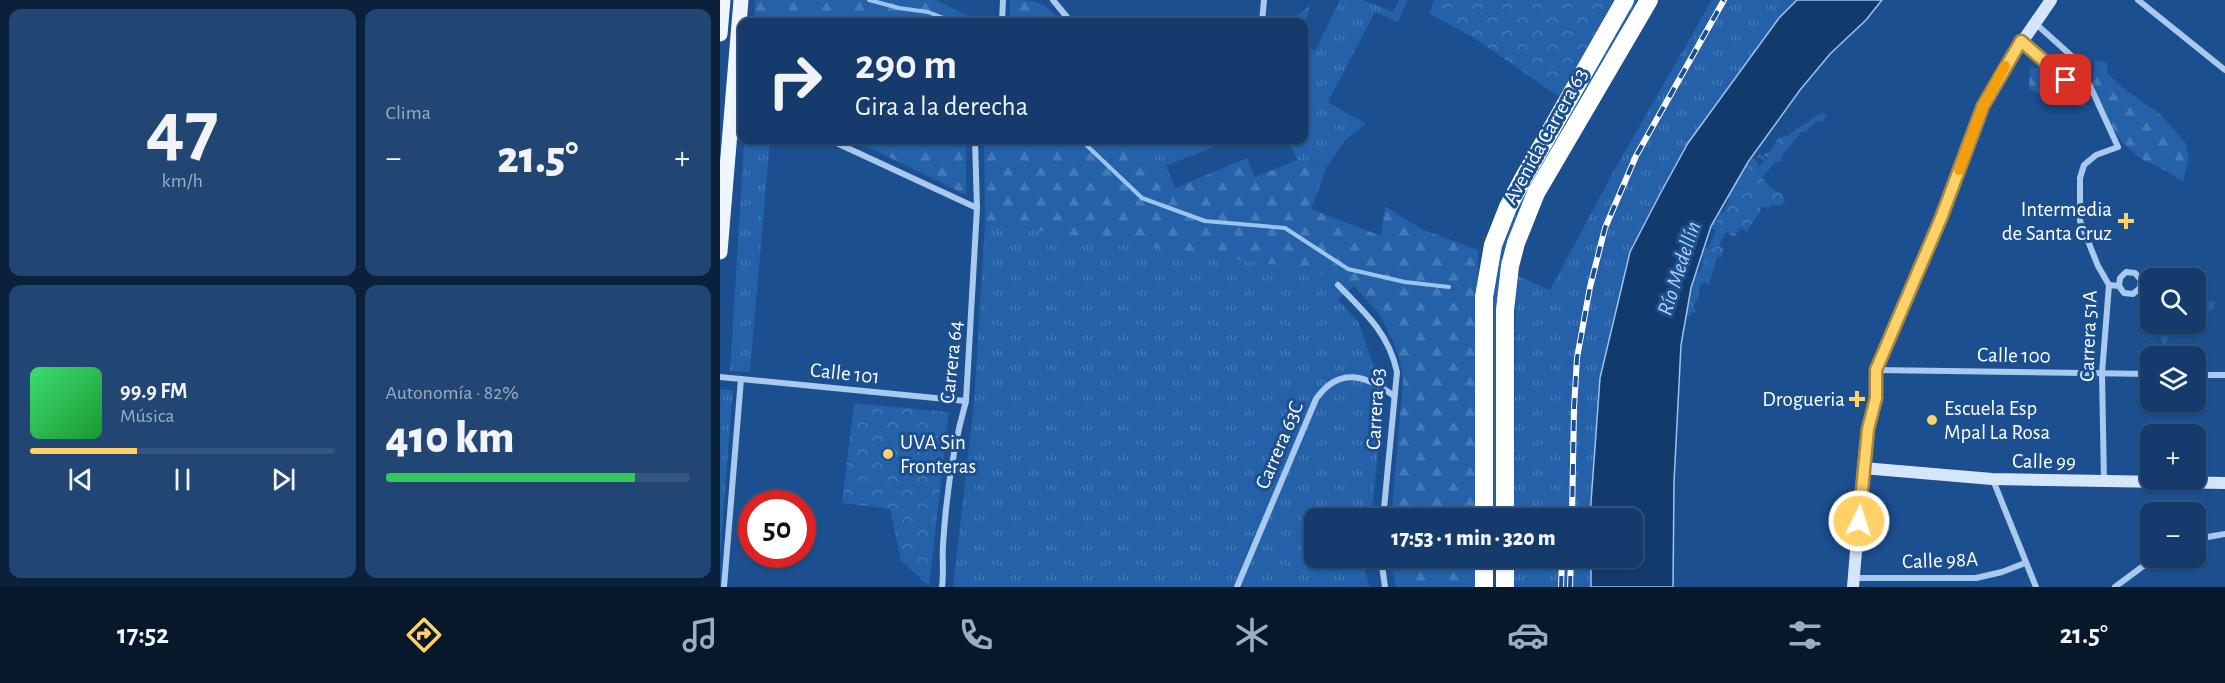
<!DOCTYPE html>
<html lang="es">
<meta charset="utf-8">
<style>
:root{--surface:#143b6b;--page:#214673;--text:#f1f3f6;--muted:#9dadc1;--line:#33557e;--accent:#ffd166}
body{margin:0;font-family:"Alegreya Sans",sans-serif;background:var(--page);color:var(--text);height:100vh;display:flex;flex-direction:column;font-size:22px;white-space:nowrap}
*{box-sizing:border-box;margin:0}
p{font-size:20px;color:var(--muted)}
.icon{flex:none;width:33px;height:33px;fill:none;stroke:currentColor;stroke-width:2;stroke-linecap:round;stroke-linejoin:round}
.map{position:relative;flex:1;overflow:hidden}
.side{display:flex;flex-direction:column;gap:9px;padding:9px;background:#0b203b;width:720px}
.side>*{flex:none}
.guide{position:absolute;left:18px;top:18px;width:570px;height:126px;border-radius:12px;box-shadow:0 2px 4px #0004,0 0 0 2px var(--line);background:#143b6b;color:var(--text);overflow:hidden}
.tools{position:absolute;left:1420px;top:268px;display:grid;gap:12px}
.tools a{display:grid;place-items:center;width:66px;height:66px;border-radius:12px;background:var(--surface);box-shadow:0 2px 4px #0004,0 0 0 2px var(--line);font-size:30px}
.speed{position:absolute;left:18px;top:490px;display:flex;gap:12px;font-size:30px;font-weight:700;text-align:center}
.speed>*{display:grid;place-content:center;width:78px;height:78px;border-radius:50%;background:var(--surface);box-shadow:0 2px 4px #0004,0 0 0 2px var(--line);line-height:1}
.speed .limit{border:9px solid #d22;background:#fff;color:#111}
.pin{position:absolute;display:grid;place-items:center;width:51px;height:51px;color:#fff;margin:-26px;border-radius:12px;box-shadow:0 3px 9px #0006}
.me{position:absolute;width:66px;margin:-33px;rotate:4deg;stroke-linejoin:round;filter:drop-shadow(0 0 4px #0008)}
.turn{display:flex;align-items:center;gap:21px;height:126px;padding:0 18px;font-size:27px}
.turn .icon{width:78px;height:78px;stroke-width:2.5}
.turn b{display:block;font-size:42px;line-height:51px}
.big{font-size:45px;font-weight:800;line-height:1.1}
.side .tile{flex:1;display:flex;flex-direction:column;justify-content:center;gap:9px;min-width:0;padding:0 21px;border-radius:12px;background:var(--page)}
.side .dial{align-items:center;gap:0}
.dial b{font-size:78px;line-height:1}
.song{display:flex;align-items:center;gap:18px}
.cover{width:72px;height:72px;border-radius:9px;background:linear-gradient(135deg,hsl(140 70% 55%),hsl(130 70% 35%))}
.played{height:6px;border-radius:3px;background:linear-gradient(90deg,var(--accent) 35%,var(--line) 35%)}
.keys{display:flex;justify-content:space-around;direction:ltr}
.heat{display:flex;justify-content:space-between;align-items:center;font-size:33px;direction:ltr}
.charge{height:9px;border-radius:4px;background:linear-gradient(90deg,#34c759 82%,var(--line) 0)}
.side .tiles{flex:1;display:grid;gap:9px;grid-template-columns:repeat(2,1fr)}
.trip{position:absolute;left:584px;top:508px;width:339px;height:60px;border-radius:12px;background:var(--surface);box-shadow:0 2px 4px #0004,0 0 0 2px var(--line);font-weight:800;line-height:60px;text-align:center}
.tabs{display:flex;height:96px;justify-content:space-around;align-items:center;background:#08182b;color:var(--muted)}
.tabs .icon{width:42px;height:42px}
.tabs .on{color:var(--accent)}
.tabs b{font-size:27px;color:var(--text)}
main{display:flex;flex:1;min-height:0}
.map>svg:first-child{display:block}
.grass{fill:url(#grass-tufts)}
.forest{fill:url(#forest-firs)}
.park{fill:url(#park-crowns)}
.water{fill:#123a6d;stroke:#9cc4f0;stroke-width:1.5}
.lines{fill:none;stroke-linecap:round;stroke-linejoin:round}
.stream{stroke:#9cc4f0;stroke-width:4}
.street{stroke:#a9c9ee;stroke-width:6}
.secondary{stroke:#d6e6fa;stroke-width:12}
.primary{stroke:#f0f6ff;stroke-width:15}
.highway{stroke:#fff;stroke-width:18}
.rail-casing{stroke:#fff;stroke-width:6}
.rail{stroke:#1b4f8f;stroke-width:4;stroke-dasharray:11;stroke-linecap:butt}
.route-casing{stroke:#a68842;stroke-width:15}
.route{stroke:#ffd166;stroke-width:10}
.slow{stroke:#f59e0b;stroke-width:10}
.poi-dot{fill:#ffd166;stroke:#1b4f8f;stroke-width:2}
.labels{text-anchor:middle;stroke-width:6;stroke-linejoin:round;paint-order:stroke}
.street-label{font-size:21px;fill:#fff;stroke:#1b4f8f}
.poi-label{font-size:21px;fill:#fff;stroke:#1b4f8f;text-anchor:end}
.water-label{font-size:22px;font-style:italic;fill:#b5d3f5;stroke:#1b4f8f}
</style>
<main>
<section class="side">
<div class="tiles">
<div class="tile dial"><b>47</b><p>km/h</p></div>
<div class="tile"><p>Clima</p>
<div class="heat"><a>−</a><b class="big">21.5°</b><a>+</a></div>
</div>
<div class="tile">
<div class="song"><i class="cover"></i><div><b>99.9 FM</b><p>Música</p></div></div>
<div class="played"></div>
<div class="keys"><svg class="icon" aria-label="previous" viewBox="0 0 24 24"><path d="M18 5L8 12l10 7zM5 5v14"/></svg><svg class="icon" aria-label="pause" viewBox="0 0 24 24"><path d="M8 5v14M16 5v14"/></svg><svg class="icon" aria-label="next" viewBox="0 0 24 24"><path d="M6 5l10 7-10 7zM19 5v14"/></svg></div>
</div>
<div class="tile"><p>Autonomía · 82%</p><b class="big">410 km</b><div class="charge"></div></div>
</div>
</section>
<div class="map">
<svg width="1505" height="587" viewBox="0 0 1505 587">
<defs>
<pattern id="grass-tufts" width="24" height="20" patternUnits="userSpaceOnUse" patternTransform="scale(1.5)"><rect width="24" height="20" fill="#2461a8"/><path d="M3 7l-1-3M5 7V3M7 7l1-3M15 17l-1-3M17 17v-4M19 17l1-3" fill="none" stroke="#4579b5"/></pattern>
<pattern id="forest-firs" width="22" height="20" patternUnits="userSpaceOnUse" patternTransform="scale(1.5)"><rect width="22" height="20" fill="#2461a8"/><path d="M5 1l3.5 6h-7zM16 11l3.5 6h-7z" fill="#4579b5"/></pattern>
<pattern id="park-crowns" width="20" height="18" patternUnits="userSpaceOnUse" patternTransform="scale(1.5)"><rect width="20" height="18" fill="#2461a8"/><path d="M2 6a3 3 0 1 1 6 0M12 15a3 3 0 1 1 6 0" fill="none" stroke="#4579b5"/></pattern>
</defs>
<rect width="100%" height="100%" fill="#1b4f8f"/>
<g class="grass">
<path d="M 620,0 L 643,0 L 673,12 L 679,0 L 688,0 L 678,22 L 655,12 L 608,102 L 646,124 L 625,140 L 608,166 L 577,160 L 568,140 L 584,140 L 584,45 L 595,51 Z"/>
<path d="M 913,0 L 921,0 L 794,226 L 781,519 L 769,519 L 773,281 L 787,222 Z"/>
<path d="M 992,0 L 1077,0 L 1059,18 L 968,143 L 940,194 L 910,252 L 880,378 L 870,519 L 794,519 L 796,275 L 830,290 L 896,167 Z"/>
<path d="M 591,5 L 584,23 L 568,22 Z"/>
<path d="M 27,140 L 50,140 L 30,372 L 10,371 L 24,144 Z"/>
<path d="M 400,140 L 510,140 L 441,168 Z"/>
<path d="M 265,223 L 591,270 L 634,286 L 618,299 L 639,323 L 661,387 L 662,416 L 651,519 L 594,519 L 594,558 L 646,558 L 645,572 L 650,587 L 233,587 L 254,402 Z"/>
<path d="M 0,389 L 13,390 L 0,556 Z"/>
<rect x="794" y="558" width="77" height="29"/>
</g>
<g class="forest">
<path d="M 35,0 L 215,0 L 261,22 L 34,22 Z"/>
<path d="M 290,0 C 318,0 324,1 341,22 L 290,22 Z"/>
<path d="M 1355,59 L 1363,77 L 1362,103 L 1369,108 L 1351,104 L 1335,88 L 1324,96 L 1309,89 L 1310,68 L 1321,67 L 1325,73 C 1335,70 1343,69 1349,79 Z"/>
<path d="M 1375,60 L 1387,63 L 1387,73 L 1407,91 L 1439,113 L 1465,142 L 1469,159 L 1463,182 L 1444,170 L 1418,157 L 1402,142 L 1372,98 Z"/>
<path d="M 131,140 L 246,140 L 246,195 L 146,146 Z"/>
<path d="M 264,140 L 400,140 L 441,168 L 446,166 L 455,188 L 527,158 L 535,177 L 577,160 L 607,166 L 591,209 L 661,236 L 665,206 L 701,229 L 758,250 L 756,519 L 671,519 L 683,382 L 680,361 L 673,341 L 660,315 L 634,286 L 591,270 L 265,223 Z"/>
<path d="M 670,558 L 757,558 L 757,587 L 676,587 Z"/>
</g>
<g class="park">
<path d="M 714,0 L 894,0 L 839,97 L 757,40 L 709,13 Z"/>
<path d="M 1101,113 L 1106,114 L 1103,122 L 1096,121 L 1086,132 L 1081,132 L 1062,156 L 1062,162 L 1055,162 L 1042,178 L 1049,186 L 1062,194 L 1065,202 L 1060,206 L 1053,204 L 1048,208 L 1040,206 L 1041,211 L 1026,232 L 1021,228 L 1014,237 L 1006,232 L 999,246 L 1004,249 L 1001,258 L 997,257 L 989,285 L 982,282 L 978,291 L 980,293 L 973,308 L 976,310 L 974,313 L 971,312 L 970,316 L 966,316 L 971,269 L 979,273 L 984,258 L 978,255 L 981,249 L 989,247 L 996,230 L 987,226 L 989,221 L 996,222 L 1000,213 L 1004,212 L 1009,198 L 1005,193 L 1018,165 L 1034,158 L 1038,164 L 1036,167 L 1039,167 L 1044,161 L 1037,157 L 1040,154 L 1048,160 L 1048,158 L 1043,155 L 1050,151 L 1058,138 L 1067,136 Z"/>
<path d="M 1476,294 L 1482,303 L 1495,301 L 1494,309 L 1484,312 L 1482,320 L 1488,321 L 1486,330 L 1467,335 L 1465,330 L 1461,334 L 1454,336 L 1451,333 L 1444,346 L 1440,336 L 1428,337 L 1427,325 L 1431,322 L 1431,324 L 1476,324 Z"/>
<path d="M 134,403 L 229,412 L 209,586 L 181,561 L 170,509 L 122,503 Z"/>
</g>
<path class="water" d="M 1077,0 L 1162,0 L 1146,20 L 1110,54 L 1080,90 L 1028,162 L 991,226 L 971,288 L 961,345 L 954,482 L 953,587 L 871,587 L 871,558 L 912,558 L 912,519 L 870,519 L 870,516 L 880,378 L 910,252 L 940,194 L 968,143 L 1059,18 Z"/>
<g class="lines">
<g class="stream">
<path d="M 149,0 L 179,8 L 208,12 L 234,22"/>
<path d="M 361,140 L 422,198 L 485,221 L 565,228 L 628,269 L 685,282 L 729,287"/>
</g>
<g class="street">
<path d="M 333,0 L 351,22"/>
<path d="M 1418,0 L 1505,70"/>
<path d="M 282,22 L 283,0"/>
<path d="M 542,22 L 544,0"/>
<path d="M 1315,23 L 1355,59 L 1371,88 L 1398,147 L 1376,155 L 1364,165 L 1360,178 L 1360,221 L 1378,266 L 1389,285 L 1382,373 L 1384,481"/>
<path d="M 1302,42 L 1346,80 L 1359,67"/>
<path d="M 14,138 L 22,127"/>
<path d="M 110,140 L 257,208"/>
<path d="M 618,285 C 645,312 669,334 677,372 L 663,519"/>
<path d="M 1389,285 L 1399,286 L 1404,293 L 1413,294 L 1420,288 L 1421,280 L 1415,273 L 1406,272 L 1400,278 L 1399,286"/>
<path d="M 1156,370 L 1431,374"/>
<path d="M 1476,375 L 1505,375"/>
<path d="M 0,377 L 246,401"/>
<path d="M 1273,480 L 1316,587"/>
<path d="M 1476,539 L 1505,534"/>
<path d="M 661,558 L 665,587"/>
<path d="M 1134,578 L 1256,578 L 1282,572 L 1305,563"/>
<path d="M 4,587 L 21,379"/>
<path d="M 222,587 C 224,573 222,559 223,545 C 226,497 233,447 246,401 L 257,208 L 255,140"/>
<path d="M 517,587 L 596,399 C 619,366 646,375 674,396"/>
<path d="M 1395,587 L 1434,558"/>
</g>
<g class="secondary">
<path d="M 1143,468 L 1272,479 L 1505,483"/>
<path d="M 1133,587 L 1143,468 L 1147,429 L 1156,398 L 1156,370 L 1221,218 L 1263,106 L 1289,61 L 1331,0"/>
</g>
<g class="primary">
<path d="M 0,34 L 3,0"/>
<path d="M 0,252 L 21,0"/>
</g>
<g class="highway">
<path d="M 764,519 L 764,297 L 773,245 L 788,207 L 803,179 L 905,0"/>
<path d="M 785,519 L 785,310 L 790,266 L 796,243 L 816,193 L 929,0"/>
<path d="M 764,587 L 764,558"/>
<path d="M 785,587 L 785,558"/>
</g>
<defs>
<g id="rail">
<path d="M 852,519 L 854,408 L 857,358 L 870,287 L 885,228 L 916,156 L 1004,0"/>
<path d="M 841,587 L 842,558"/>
<path d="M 850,587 L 851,558"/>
</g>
</defs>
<use href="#rail" class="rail-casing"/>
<use href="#rail" class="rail"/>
</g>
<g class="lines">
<defs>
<path id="route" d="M 1139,521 L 1148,429 L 1156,398 L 1156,370 L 1221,218 L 1263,106 L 1301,41 L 1346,80"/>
</defs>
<use href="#route" class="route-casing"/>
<use href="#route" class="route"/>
<path class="slow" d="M 1239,170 L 1263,106 L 1285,66"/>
</g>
<g class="poi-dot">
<path d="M1403 212h6v6h6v6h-6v6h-6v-6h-6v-6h6z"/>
<path d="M1134 390h6v6h6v6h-6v6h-6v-6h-6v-6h6z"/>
<circle cx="1212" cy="420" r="6"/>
<circle cx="168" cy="454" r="6"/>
</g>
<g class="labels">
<g class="street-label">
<text transform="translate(825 136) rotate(-61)" y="7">Avenida Carrera 63</text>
<text transform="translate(1368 336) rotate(-88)" y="7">Carrera 51A</text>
<text transform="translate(1294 355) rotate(1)" y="7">Calle 100</text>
<text transform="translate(231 362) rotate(-84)" y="7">Carrera 64</text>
<text transform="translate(125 373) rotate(6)" y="7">Calle 101</text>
<text transform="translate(655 409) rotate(-87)" y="7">Carrera 63</text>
<text transform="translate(559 445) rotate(-67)" y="7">Carrera 63C</text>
<text transform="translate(1324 461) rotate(1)" y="7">Calle 99</text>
<text transform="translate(1220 560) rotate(-2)" y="7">Calle 98A</text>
</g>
<g class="poi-label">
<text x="1392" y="216">Intermedia<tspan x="1392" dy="24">de Santa Cruz</tspan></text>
<text x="1125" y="406">Drogueria</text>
<text x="1224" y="415" text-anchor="start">Escuela Esp<tspan x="1224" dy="24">Mpal La Rosa</tspan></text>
<text x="180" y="449" text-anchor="start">UVA Sin<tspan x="180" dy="24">Fronteras</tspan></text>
</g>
<g class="water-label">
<text transform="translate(958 268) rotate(-72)" y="8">Río Medellín</text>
</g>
</g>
</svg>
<div class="tools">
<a><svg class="icon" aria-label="search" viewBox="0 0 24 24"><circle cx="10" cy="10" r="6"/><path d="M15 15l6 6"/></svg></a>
<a><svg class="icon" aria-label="layers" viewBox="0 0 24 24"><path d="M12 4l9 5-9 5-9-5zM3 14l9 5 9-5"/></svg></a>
<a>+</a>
<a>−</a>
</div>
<div class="speed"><div class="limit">50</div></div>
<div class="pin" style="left:1346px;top:80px;background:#d93025"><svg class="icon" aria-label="arrive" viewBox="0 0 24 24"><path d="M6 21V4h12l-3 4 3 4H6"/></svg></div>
<svg class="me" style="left:1139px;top:521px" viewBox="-20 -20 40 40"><circle r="17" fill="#ffd166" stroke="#fff" stroke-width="3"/><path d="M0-11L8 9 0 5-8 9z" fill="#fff"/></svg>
<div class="trip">17:53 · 1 min · 320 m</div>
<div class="guide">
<div class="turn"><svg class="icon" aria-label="right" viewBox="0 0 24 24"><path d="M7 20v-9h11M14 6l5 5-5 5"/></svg><div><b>290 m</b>Gira a la derecha</div></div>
</div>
</div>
</main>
<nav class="tabs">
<b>17:52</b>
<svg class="icon on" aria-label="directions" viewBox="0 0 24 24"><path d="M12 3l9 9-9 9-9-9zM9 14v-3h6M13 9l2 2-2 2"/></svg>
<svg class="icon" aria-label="music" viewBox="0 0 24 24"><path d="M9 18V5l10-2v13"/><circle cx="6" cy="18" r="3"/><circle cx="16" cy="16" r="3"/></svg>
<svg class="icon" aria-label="phone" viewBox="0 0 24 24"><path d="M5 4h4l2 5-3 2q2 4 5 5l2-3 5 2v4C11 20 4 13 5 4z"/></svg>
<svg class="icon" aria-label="climate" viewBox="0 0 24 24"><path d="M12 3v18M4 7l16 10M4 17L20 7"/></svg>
<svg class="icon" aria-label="car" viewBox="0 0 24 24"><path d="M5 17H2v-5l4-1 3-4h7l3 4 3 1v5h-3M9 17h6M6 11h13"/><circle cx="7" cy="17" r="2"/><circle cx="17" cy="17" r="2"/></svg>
<svg class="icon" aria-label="filters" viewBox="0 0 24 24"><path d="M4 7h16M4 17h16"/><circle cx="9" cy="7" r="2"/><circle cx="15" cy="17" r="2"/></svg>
<b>21.5°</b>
</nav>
